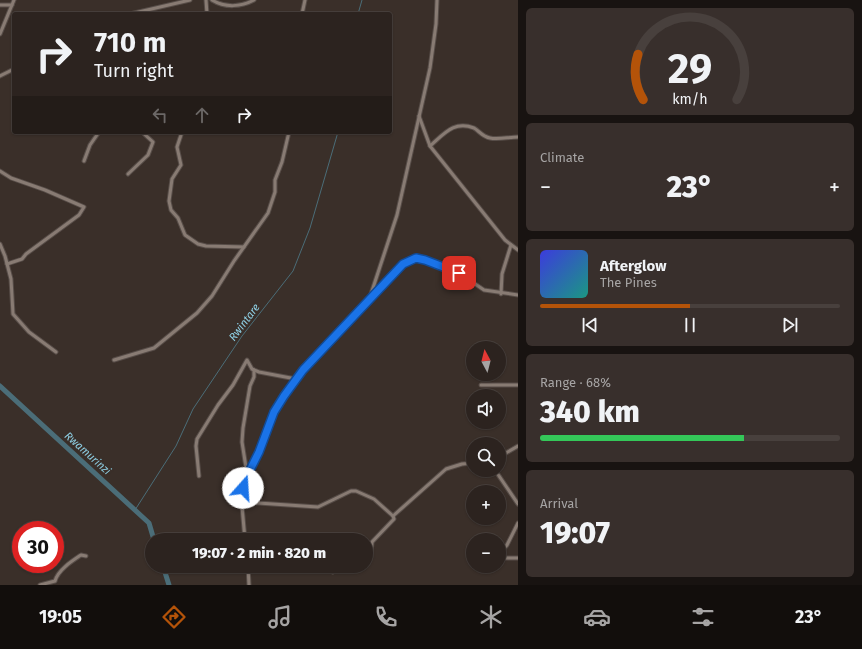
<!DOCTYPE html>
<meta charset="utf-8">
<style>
:root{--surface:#2c231f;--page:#382f2c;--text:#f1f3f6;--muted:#a6a4a4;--line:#48403d;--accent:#b45309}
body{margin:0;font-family:"Fira Sans",sans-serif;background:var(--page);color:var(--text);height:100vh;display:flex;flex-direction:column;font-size:15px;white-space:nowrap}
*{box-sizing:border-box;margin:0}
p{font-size:13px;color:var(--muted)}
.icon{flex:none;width:22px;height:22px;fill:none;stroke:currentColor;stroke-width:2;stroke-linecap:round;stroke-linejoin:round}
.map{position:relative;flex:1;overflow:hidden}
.side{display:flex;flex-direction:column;gap:8px;padding:8px;background:#181311;width:344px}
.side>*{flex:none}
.hud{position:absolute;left:12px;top:12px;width:380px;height:122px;border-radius:4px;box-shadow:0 1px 3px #0004,0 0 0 1px var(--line);background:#2c231f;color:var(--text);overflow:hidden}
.needle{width:26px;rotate:353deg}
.controls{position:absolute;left:466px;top:341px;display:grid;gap:8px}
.controls a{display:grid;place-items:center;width:40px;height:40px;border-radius:50%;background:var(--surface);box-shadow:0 1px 3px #0004,0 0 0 1px var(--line);font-size:20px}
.speed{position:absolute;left:12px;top:521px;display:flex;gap:8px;font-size:20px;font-weight:700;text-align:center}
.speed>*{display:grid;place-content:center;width:52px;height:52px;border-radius:50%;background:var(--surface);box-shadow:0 1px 3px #0004,0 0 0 1px var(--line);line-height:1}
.speed .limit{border:6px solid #d22;background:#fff;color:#111}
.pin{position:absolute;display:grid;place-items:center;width:34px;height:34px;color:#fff;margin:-17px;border-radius:8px;box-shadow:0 2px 6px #0006}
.me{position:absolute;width:44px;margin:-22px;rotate:19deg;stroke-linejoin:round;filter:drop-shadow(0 0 3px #0008)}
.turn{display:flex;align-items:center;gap:14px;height:84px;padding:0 16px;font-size:18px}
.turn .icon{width:52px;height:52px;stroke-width:2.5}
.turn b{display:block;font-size:28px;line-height:34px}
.lanes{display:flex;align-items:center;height:38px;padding:0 16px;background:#0003;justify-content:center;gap:20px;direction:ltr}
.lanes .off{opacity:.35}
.big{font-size:30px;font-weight:800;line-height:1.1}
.side .card{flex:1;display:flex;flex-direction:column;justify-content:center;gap:6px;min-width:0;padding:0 14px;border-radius:6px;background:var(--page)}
.side .dial{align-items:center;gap:0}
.dial svg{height:104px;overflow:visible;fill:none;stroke:var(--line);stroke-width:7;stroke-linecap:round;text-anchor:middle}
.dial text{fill:var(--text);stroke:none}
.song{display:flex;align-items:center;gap:12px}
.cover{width:48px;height:48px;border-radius:6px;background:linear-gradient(135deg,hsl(240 70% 55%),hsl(170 70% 35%))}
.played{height:4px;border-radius:2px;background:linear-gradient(90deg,var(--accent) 50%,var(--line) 50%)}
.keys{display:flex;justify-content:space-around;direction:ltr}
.heat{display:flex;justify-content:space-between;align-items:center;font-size:22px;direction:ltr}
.charge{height:6px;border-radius:3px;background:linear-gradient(90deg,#34c759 68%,var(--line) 0)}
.trip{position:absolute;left:145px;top:533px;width:228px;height:40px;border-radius:20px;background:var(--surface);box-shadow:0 1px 3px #0004,0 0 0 1px var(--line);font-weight:800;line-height:40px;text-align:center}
.menu{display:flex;height:64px;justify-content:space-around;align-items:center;background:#120e0c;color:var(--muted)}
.menu .icon{width:28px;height:28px}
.menu .current{color:var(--accent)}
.menu b{font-size:18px;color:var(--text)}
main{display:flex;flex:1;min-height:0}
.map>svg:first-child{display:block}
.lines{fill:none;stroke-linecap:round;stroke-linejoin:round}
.stream{stroke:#4b6d78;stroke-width:1}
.river{stroke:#4b6d78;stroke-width:5}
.minor-casing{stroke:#574d48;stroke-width:5}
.minor{stroke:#887b73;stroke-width:3}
.route-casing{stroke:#114b97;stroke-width:10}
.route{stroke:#1a73e8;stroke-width:7}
.labels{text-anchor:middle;stroke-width:4;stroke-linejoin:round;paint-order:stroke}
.water-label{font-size:11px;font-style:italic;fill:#8fd1e6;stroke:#3a2f29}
</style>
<main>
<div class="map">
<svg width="518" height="585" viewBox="0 0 518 585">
<rect width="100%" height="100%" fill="#3a2f29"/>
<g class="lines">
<g class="stream">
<path d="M 358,14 L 362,0"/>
<path d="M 135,510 L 176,446 L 193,409 L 242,336 L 293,271 L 310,228 L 338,132"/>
</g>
<g class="river">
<path d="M 0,386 L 149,523 L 154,540"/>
<path d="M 163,566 L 169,585"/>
</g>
<defs>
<g id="minor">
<path d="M 206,0 L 207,14"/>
<path d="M 212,0 C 225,8 241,7 254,0"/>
<path d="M 0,5 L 12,5"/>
<path d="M 130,14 L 190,0"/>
<path d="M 302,14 L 305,0"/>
<path d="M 0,34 L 14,0"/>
<path d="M 0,76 L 14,69"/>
<path d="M 419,116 L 430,146 L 505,240 L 518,250"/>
<path d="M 182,132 L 177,147 L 181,165 L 172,179 L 169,201 L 171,210 L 178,218 L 185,235 L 198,244 L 206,246 L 244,247"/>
<path d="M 430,146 C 444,134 454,120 474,128 C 479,131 483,137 490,138 C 498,140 509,137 518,137"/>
<path d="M 84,161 L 90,145 L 99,132"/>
<path d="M 0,171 L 11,178 L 45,190 L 84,207 L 79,215 L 26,254 L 22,259 L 7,264"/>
<path d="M 128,174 L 148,155 L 153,142 L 142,132"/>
<path d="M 0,244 L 5,256 L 11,279 L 13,314 L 29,332 L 56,352"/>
<path d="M 501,294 L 502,274 L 511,245"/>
<path d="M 369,300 L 397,215 L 430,68 L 436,24 L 437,0"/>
<path d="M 114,360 L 154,348 L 197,313 L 212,296 L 234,261 L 268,213 L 275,192 L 275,180 L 282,162 L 289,132"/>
<path d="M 481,385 L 518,385"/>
<path d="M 499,457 L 518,446"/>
<path d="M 495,470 L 518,504"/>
<path d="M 247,474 L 242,442 L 243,428 L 250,386 L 254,377 L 254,370"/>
<path d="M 199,476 L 196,446 L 197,439 L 218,405 L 233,385 L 247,360 L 252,369 L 259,372 L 296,379"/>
<path d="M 242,502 L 318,507 L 351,491 L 356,491 L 374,499 L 393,516 L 394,519 L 372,542 L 371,553 L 366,556"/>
<path d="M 393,516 L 446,469 L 462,464 L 473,463"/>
<path d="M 245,540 L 242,506 L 246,478 L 259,452 L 274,412 L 303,370 L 403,264 L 413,258 L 420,259 L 459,273 L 484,290 L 518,295"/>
<path d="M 499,554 L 507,545 L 518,523"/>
<path d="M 499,558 L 518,558"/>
<path d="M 248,566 L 249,585"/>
<path d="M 333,572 L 342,566"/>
<path d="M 40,585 L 55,581 C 58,570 72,561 81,555 L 86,556"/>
</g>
</defs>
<use href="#minor" class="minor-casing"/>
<use href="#minor" class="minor"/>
</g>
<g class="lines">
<defs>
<path id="route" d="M 243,488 L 246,478 L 259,452 L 274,412 L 284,396 L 303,370 L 403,264 L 416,258 L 425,260 L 459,273"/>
</defs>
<use href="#route" class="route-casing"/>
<use href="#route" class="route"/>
</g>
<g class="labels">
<g class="water-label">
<text transform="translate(244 322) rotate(-53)" y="4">Rwintare</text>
<text transform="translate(88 453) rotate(42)" y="4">Rwamurinzi</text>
</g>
</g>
</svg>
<div class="controls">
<a><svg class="needle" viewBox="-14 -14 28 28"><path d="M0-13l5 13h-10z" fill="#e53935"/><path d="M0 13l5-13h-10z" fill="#a6a4a4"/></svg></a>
<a><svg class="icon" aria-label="sound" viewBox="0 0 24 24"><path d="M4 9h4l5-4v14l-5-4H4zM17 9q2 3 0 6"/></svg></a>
<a><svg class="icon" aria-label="search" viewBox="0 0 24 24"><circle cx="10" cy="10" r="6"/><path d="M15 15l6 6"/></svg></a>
<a>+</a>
<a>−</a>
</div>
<div class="speed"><div class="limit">30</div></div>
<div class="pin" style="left:459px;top:273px;background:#d93025"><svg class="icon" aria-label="arrive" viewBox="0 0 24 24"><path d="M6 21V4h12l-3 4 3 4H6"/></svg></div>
<svg class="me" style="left:243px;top:488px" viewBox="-20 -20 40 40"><circle r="19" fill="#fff"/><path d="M0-13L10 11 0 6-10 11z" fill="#1a73e8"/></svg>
<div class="trip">19:07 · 2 min · 820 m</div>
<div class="hud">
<div class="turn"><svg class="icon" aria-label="right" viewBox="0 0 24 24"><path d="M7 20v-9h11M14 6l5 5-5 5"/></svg><div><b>710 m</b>Turn right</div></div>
<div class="lanes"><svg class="icon off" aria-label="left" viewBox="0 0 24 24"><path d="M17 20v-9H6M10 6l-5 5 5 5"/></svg><svg class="icon off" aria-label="ahead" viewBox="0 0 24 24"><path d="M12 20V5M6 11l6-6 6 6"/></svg><svg class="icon" aria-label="right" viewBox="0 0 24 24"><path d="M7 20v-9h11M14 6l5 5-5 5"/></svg></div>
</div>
</div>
<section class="side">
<div class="card dial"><svg viewBox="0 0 100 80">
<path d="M14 69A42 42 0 1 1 86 69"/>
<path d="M14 69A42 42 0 0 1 10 34" stroke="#b45309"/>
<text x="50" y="56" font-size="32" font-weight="700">29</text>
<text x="50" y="72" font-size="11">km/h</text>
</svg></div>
<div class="card"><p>Climate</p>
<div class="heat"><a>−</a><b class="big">23°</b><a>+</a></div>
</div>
<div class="card">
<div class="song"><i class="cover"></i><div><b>Afterglow</b><p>The Pines</p></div></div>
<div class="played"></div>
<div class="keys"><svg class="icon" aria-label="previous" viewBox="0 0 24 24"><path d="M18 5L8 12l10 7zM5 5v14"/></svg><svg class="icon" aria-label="pause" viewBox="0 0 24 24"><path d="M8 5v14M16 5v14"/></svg><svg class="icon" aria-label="next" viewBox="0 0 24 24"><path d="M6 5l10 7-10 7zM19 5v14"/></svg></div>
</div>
<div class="card"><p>Range · 68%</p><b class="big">340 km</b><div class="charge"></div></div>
<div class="card"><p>Arrival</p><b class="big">19:07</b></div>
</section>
</main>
<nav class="menu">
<b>19:05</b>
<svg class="icon current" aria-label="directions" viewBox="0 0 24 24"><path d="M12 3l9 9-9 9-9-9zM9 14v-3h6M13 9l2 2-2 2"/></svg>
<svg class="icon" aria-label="music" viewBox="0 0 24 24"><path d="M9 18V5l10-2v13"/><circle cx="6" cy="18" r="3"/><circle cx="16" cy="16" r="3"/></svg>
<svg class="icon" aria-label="phone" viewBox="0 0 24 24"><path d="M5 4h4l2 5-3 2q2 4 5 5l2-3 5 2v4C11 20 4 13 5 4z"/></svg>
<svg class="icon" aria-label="climate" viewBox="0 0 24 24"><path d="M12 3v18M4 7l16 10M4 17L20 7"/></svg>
<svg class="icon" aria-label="car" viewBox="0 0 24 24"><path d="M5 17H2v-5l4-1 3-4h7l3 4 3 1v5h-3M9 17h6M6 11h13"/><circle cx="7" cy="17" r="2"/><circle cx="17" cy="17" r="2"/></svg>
<svg class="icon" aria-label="filters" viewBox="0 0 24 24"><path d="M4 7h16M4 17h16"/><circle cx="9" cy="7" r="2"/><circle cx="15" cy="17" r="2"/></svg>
<b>23°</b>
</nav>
